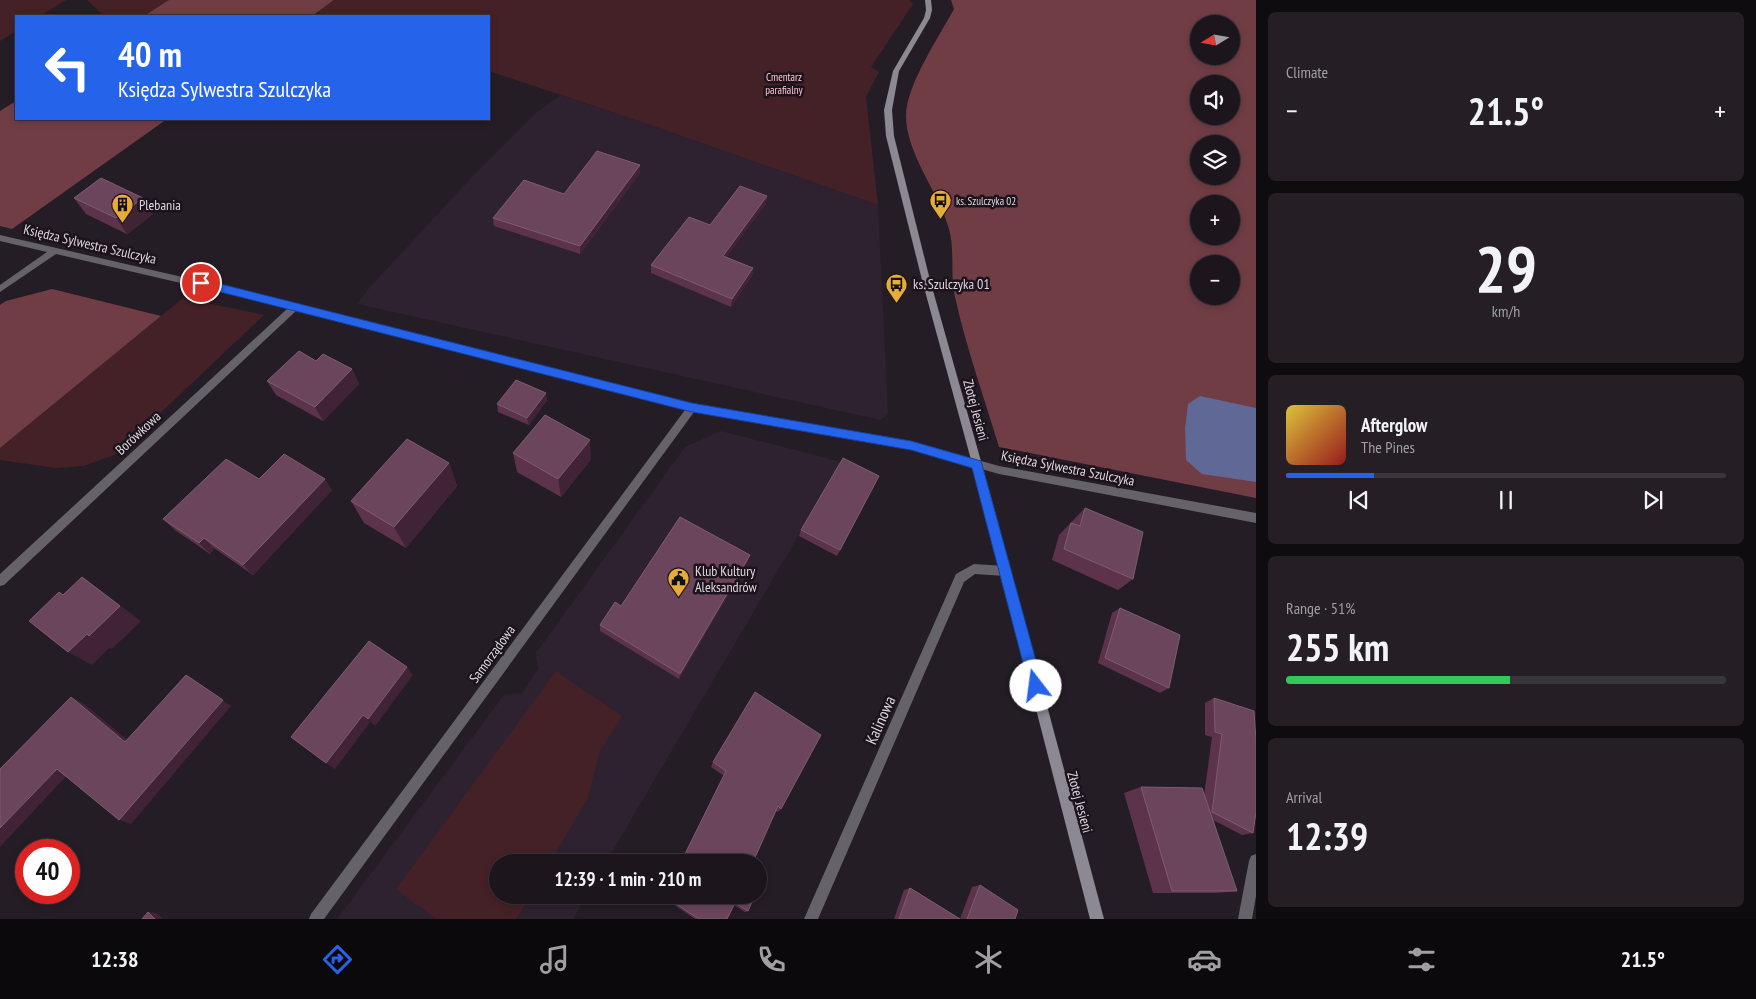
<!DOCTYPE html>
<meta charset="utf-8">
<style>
:root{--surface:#1c161c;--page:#251f25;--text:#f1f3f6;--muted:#a09fa3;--line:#3a353b;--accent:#2563eb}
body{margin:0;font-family:"PT Sans Narrow",sans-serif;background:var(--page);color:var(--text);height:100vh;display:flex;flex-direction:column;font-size:19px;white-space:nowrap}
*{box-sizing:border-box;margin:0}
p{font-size:16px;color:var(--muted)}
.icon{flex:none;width:28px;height:28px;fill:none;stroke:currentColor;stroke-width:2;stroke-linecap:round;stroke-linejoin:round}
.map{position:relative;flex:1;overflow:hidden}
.drawer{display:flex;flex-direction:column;gap:12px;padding:12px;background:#0f0c0f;width:500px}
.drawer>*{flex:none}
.banner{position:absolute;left:15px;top:15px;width:475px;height:105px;border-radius:0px;box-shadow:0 2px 8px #0003,0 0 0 1px var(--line);background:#2563eb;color:#fff;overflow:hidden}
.needle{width:32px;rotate:259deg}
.controls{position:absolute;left:1190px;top:15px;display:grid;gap:10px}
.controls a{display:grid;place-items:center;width:50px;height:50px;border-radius:50%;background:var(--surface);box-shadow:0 2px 8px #0003,0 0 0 1px var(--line);font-size:25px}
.speed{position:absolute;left:15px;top:839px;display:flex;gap:10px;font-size:25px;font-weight:700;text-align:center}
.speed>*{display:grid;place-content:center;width:65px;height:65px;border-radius:50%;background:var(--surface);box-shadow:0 2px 8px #0003,0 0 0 1px var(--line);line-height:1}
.speed .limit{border:8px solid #d22;background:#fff;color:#111}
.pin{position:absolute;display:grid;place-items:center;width:42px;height:42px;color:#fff;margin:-21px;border:2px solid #fff;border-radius:50%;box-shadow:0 1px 5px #0007}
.me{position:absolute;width:55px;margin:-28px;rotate:345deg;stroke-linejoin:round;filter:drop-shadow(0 0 4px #0008)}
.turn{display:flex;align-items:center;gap:18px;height:105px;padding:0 20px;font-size:22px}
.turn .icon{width:65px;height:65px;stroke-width:2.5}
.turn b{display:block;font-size:35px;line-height:42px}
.big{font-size:38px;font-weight:700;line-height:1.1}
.drawer .tile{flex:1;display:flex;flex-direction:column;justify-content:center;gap:8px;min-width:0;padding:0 18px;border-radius:8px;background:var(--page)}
.drawer .dial{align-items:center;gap:0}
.dial b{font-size:65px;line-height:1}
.song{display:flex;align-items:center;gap:15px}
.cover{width:60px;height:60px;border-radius:8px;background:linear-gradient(135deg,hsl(50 70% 55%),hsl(0 70% 35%))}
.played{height:5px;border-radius:2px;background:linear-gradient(90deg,var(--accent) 20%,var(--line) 20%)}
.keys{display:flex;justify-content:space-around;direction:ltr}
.heat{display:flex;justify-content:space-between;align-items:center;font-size:28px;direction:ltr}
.charge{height:8px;border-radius:4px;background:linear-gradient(90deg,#34c759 51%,var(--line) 0)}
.trip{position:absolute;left:489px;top:854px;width:278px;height:50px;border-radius:25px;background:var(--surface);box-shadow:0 2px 8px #0003,0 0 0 1px var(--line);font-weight:700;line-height:50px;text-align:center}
.menu{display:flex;height:80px;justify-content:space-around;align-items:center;background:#0b090b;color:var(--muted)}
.menu .icon{width:35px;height:35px}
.menu .selected{color:var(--accent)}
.menu b{font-size:22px;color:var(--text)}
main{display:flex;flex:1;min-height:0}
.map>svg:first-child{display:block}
.built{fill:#2e2130}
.green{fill:#442127}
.forest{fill:#713d45;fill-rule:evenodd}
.water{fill:#606896}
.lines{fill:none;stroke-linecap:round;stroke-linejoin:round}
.street{fill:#656369;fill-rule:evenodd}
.secondary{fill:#8c8993;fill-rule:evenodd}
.wall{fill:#5d334b}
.shaded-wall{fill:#412336}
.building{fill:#6b455b;stroke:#7d5c70}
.route{fill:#2563eb;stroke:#184099}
.labels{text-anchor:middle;stroke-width:5;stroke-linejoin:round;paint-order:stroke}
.far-park-label{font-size:11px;fill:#fec8cf;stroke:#1c131c}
.far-poi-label{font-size:11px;fill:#dfd9df;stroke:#1c131c;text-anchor:start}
.poi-label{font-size:14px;fill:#dfd9df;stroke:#1c131c;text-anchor:start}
.street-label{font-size:14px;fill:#dfd9df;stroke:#1c131c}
.near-street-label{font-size:16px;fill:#dfd9df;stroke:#1c131c}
</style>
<main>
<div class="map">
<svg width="1256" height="919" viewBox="0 0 1256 919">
<rect width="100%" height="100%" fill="#251d26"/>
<g class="built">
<path d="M 560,95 L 659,128 L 878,205 L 888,414 L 881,420 L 357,304 L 370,287 L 472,177 L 536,113 Z"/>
<path d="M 721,431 L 842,462 L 606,862 L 498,862 L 498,895 L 587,895 L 573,919 L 337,919 L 504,695 L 522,693 L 538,670 L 536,653 L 685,447 Z"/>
</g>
<g class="green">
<path d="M 0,0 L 66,0 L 40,16 L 16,16 L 16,31 L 0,41 Z"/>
<path d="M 87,0 L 169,0 L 144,16 L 104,16 Z"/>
<path d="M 334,0 L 909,0 L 913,4 L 871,67 L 879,72 L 866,97 L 878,205 L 659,128 L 489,71 L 489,16 L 328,16 L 317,13 Z"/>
<path d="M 183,298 L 264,315 L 117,454 L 83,466 L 56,468 L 0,460 L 0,448 Z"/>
<path d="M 556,671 L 622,716 L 600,751 L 587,800 L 550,862 L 498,862 L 498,895 L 531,895 L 516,919 L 436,919 L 396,889 Z"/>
</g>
<g class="forest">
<path d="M 169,0 L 334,0 L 312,16 L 144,16 Z"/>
<path d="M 951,0 L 1256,0 L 1256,498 L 999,447 C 984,397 966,347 955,297 C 950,275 955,250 949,229 C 939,192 906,154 906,116 C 906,85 939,37 954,9 ZM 1199,24 L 1231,24 L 1231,56 L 1199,56 ZM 1199,84 L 1231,84 L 1231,116 L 1199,116 ZM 1199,144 L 1231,144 L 1231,176 L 1199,176 ZM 1199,204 L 1231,204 L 1231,236 L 1199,236 ZM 1199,264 L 1231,264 L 1231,296 L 1199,296 Z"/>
<path d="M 16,101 L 16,119 L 167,119 L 12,229 L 0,226 L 0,111 Z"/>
<path d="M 52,289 L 161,316 L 0,448 L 0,305 L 6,301 Z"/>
</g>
<path class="water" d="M 1200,396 L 1256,408 L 1256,482 L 1202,474 L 1186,460 L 1185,428 L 1188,404 Z"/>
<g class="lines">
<g class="street">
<path d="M 0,235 L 295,303 L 692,404 L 911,441 L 999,466 L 1256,513 L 1256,523 L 999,474 L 911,449 L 694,412 L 324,919 L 309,919 L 311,914 L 685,410 L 297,310 L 4,585 L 0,586 L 0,574 L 288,308 L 56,254 L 0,292 L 0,285 L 47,252 L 0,241 Z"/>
<path d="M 974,564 L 1005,566 L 1009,567 L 1010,571 L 1009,575 L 1005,576 L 975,574 L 964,582 L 818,919 L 804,919 L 956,574 Z"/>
<path d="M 1256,854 L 1256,896 L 1252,919 L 1238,919 L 1249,861 L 1251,856 Z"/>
</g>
<path class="secondary" d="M 925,0 L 931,0 L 932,10 L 930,18 L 899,71 L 892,110 L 894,136 L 930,280 L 995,511 L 1104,919 L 1090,919 L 985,511 L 922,280 L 886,136 L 884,110 L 893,71 L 924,18 L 926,10 Z"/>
</g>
<g class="wall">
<path d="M 640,165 L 640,173 L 580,254 L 494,226 L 493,218 L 564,194 Z"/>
<path d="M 767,196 L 766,204 L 726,257 L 753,268 L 752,276 L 731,307 L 651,273 L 651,265 L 710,225 Z"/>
<path d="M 74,198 L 153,214 L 127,234 L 86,214 Z"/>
<path d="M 316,361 L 352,369 L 359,384 L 323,421 L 276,395 L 267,381 Z"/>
<path d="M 547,400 L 529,425 L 498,412 L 497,404 Z"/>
<path d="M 513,453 L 591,459 L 561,497 L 517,472 Z"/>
<path d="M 449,463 L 457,486 L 406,548 L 364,523 L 351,501 Z"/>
<path d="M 879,476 L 837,556 L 799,536 L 801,530 Z"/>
<path d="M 259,479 L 332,490 L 253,575 L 214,548 L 210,554 L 175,530 L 163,519 Z"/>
<path d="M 1085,508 L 1133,579 L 1118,590 L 1052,560 L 1059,535 Z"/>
<path d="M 748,561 L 679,679 L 600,631 L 600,625 L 621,606 Z"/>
<path d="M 1120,608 L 1169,688 L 1160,693 L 1098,663 L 1112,613 Z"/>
<path d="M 1214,698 L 1253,833 L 1242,835 L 1213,820 L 1237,891 L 1216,893 L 1153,893 L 1124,793 L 1141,787 L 1204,796 L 1212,737 L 1205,735 L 1205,703 Z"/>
<path d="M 713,762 L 781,809 L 778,812 L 776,811 L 711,767 Z"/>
<path d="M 980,885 L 1015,919 L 960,919 L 972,887 Z"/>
<path d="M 910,888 L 960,919 L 894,919 L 904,890 Z"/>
<path d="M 665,895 L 755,895 L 748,911 L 745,912 L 734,905 L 727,919 L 695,919 L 663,897 Z"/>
</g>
<g class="shaded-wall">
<path d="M 640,165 L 640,173 L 580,254 L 580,246 Z"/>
<path d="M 767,196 L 766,204 L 722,264 L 723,256 Z"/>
<path d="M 143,198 L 153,214 L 127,234 L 116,218 Z"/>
<path d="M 753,268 L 752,276 L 731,307 L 732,299 Z"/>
<path d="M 352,369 L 359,384 L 323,421 L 315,407 Z"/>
<path d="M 546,393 L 547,400 L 529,425 L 527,418 Z"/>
<path d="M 590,440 L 591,459 L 561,497 L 558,479 Z"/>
<path d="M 449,463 L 457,486 L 406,548 L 394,527 Z"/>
<path d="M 325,479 L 332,490 L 253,575 L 243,565 Z"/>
<path d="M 204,538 L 214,548 L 210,554 L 199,543 Z"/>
<path d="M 750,555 L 748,561 L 679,679 L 680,674 Z"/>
<path d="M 82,577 L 104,593 L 141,621 L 112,649 L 109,648 L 92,665 L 68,652 L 87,634 Z"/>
<path d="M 407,667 L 413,675 L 375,726 L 368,719 Z"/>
<path d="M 186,675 L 231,706 L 131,824 L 119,820 Z"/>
<path d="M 71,697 L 83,703 L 136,747 L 125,742 Z"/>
<path d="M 363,715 L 370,722 L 335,769 L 326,763 Z"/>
<path d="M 57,769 L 69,773 L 0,847 L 0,828 Z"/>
<path d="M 148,912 L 157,913 L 163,919 L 155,919 Z"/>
</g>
<g class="building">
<path d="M 597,151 L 640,165 L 580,246 L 493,218 L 524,180 L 564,194 Z"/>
<path d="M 101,178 L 143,198 L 116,218 L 74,198 Z"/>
<path d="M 740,186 L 767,196 L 723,256 L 753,268 L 732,299 L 651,265 L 689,217 L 710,225 Z"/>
<path d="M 299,351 L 316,361 L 323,354 L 352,369 L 315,407 L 267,381 Z"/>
<path d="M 516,380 L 546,393 L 527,418 L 497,404 Z"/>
<path d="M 545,415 L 590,440 L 558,479 L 513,453 Z"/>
<path d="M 407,439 L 449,463 L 394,527 L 351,501 Z"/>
<path d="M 284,454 L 325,479 L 243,565 L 204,538 L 199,543 L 163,519 L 226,459 L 259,479 Z"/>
<path d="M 843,458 L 879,476 L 840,550 L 801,530 Z"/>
<path d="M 1085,508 L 1143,532 L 1133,579 L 1064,549 L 1071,523 L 1080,526 Z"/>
<path d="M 680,517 L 750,555 L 680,674 L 600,625 L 615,602 L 621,606 Z"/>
<path d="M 82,577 L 120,606 L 89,636 L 87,634 L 68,652 L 29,621 L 59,592 L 63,595 Z"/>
<path d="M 1120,608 L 1180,635 L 1169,688 L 1105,658 Z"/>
<path d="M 369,641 L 407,667 L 368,719 L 363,715 L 326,763 L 291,737 Z"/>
<path d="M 186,675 L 223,700 L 119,820 L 57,769 L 0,828 L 0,769 L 71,697 L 125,742 Z"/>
<path d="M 755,692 L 821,735 L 781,809 L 778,806 L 753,862 L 681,862 L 726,771 L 713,762 Z"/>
<path d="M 1214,698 L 1254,711 L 1256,741 L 1256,812 L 1253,833 L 1212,812 L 1222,734 L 1215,732 Z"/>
<path d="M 1141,787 L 1202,788 L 1237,891 L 1172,891 Z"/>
<path d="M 758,883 L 760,885 L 758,890 Z"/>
<path d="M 980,885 L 1018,910 L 1015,919 L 967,919 Z"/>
<path d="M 910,888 L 960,919 L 899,919 Z"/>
<path d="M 665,895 L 755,895 L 748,911 L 735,903 L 727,919 L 699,919 L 664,896 Z"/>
<path d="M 148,912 L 155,919 L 142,919 Z"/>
</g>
<path class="route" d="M 201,279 L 692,403 L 911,441 L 981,461 L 1043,686 L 1041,691 L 1036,693 L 1031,691 L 1029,686 L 972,468 L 911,450 L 692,412 L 197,286 L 197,280 Z"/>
<defs>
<symbol id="bus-pin" viewBox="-11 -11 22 30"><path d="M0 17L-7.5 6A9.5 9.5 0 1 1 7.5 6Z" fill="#e7ac37" stroke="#1c131c"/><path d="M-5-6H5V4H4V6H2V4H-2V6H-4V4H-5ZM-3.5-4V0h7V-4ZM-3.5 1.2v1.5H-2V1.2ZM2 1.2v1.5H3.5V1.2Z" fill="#111"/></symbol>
<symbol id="building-pin" viewBox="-11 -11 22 30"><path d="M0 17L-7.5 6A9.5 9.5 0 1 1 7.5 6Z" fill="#e7ac37" stroke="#1c131c"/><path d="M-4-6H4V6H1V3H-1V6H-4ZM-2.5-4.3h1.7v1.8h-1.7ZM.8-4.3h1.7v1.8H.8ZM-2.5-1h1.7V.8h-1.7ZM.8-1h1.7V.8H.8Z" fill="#111"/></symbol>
<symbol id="civic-pin" viewBox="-11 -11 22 30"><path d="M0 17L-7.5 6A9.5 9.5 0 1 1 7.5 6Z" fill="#e7ac37" stroke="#1c131c"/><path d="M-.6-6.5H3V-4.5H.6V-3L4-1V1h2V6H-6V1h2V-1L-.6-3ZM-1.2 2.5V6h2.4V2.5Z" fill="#111"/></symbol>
</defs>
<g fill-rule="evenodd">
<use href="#bus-pin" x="928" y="188" width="25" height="34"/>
<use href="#building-pin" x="110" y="192" width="25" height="34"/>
<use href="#bus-pin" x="884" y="272" width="25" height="34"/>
<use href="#civic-pin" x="666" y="566" width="25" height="34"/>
</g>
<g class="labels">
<g class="far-park-label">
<text x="784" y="81">Cmentarz<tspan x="784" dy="13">parafialny</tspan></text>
</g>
<g class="far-poi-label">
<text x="956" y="205">ks. Szulczyka 02</text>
</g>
<g class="poi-label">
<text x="139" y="210">Plebania</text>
<text x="913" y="289">ks. Szulczyka 01</text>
<text x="695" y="576">Klub Kultury<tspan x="695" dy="16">Aleksandrów</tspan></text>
</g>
<g class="street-label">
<text transform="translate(90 244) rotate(13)" y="5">Księdza Sylwestra Szulczyka</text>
<text transform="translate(976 410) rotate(75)" y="5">Złotej Jesieni</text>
<text transform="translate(138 433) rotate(-43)" y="5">Borówkowa</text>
<text transform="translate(1068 468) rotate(11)" y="5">Księdza Sylwestra Szulczyka</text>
<text transform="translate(492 654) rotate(-54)" y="5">Samorządowa</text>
<text transform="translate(1080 802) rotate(75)" y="5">Złotej Jesieni</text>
</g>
<g class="near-street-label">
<text transform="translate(880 720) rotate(-66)" y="6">Kalinowa</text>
</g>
</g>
</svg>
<div class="controls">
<a><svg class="needle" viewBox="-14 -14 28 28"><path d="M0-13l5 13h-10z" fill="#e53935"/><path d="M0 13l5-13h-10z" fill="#a09fa3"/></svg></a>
<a><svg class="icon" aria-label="sound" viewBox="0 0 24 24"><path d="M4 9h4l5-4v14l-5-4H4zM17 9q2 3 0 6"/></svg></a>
<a><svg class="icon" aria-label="layers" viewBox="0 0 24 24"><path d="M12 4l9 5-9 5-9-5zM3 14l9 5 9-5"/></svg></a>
<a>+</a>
<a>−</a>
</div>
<div class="speed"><div class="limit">40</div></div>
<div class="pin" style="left:201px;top:283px;background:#d93025"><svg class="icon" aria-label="arrive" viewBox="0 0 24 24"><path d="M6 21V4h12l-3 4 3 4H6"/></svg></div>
<svg class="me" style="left:1036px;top:686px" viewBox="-20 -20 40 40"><circle r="19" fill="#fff"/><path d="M0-13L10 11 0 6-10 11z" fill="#2563eb"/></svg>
<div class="trip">12:39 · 1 min · 210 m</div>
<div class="banner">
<div class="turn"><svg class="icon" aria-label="left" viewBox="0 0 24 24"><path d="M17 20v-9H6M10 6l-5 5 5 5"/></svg><div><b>40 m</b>Księdza Sylwestra Szulczyka</div></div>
</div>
</div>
<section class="drawer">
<div class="tile"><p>Climate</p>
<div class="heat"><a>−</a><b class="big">21.5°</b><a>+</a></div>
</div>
<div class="tile dial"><b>29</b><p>km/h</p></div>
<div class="tile">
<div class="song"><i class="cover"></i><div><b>Afterglow</b><p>The Pines</p></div></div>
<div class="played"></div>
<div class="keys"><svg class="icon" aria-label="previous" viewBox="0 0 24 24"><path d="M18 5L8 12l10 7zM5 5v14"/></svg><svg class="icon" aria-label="pause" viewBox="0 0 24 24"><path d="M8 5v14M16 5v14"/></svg><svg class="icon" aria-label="next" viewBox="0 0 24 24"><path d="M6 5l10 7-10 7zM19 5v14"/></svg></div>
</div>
<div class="tile"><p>Range · 51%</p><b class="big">255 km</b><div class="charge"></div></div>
<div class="tile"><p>Arrival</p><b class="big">12:39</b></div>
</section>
</main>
<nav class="menu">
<b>12:38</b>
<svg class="icon selected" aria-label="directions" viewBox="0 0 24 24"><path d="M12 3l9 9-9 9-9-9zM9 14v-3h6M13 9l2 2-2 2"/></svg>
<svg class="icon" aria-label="music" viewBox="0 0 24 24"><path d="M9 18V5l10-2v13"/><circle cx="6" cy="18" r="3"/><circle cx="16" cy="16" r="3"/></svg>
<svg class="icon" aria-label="phone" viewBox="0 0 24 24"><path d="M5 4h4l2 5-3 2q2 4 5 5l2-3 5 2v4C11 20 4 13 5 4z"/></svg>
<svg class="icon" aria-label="climate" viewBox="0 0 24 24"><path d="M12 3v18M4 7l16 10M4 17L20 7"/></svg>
<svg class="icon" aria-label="car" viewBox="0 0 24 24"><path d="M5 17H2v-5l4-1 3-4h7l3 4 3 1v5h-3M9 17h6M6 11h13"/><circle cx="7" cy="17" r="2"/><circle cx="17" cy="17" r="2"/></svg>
<svg class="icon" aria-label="filters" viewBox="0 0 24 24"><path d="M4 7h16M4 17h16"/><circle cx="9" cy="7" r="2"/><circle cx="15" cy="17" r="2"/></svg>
<b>21.5°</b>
</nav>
